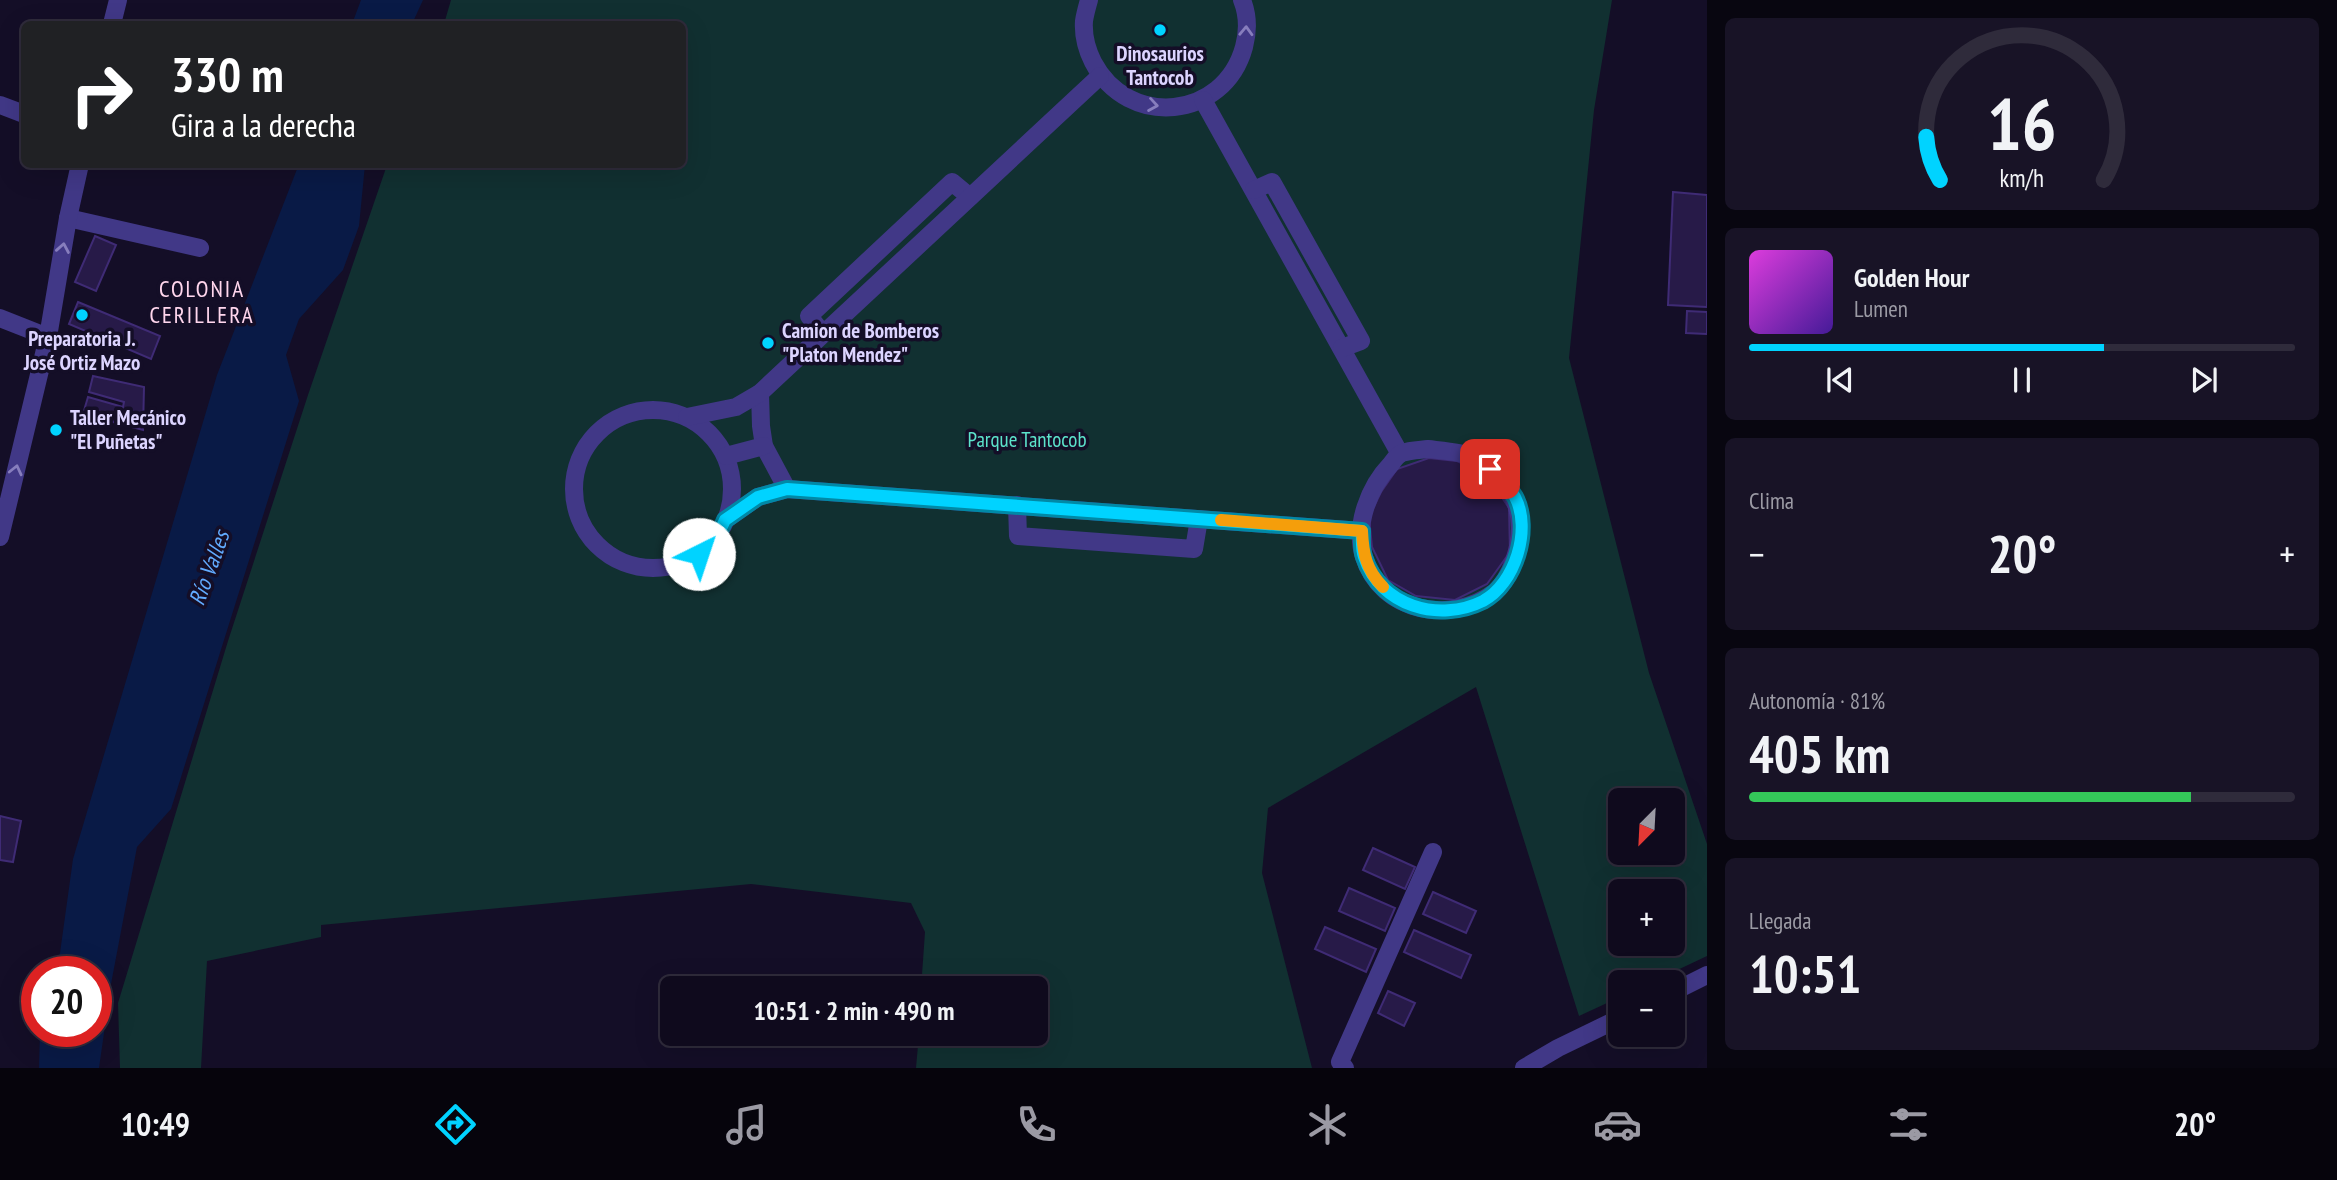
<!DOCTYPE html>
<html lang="es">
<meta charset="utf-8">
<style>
:root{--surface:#0f0a1d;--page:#181326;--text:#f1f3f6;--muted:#9b9aa4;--line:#2f2b3b;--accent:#00d3ff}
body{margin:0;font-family:"PT Sans Narrow",sans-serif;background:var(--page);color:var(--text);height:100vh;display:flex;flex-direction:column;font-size:26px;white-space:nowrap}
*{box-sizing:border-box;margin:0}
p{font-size:23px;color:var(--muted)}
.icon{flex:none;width:38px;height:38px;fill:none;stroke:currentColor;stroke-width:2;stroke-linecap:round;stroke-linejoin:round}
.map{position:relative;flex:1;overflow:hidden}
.sheet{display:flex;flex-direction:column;gap:18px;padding:18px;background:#080610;width:630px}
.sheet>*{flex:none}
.guide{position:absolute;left:21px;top:21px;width:665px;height:147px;border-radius:10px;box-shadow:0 7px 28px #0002,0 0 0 2px var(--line);background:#202124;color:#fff;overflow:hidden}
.needle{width:46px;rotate:204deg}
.tools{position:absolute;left:1608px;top:788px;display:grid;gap:14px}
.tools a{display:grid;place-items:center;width:77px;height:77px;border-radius:10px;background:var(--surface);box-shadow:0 7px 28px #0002,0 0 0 2px var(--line);font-size:35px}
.speed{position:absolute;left:21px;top:956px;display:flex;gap:14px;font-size:35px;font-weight:700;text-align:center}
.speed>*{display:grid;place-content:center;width:91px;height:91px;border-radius:50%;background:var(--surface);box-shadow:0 7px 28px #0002,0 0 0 2px var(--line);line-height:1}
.speed .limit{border:10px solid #d22;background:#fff;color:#111}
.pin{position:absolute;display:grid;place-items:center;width:60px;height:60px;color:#fff;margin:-30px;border-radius:14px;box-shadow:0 4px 10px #0006}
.me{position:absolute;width:77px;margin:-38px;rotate:41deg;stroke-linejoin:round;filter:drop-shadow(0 0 5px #0008)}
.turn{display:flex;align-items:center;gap:24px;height:147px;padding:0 35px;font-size:32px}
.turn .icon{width:91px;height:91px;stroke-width:2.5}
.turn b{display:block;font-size:49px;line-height:60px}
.big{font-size:52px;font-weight:700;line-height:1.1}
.sheet .widget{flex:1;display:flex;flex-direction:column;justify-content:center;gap:10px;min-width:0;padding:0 24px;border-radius:10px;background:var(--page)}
.sheet .dial{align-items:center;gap:0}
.dial svg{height:182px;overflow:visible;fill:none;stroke:var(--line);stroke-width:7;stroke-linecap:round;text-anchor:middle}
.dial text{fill:var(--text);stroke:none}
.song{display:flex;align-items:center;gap:21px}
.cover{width:84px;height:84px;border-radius:10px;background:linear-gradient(135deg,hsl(300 70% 55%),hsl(260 70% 35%))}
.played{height:7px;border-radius:4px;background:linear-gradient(90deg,var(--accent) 65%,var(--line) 65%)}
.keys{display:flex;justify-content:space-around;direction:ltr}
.heat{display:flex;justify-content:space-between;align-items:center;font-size:38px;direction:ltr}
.charge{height:10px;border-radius:5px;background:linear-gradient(90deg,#34c759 81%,var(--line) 0)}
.trip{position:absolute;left:660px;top:976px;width:388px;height:70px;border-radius:10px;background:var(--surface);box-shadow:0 7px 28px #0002,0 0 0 2px var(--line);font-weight:700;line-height:70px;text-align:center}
.dock{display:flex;height:112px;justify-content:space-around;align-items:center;background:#06040c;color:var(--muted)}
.dock .icon{width:49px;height:49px}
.dock .on{color:var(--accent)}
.dock b{font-size:32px;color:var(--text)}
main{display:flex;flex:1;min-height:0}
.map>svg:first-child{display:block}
.green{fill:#113031;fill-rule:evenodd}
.water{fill:#091a46}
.building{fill:#271a48;stroke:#3f2b75;stroke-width:2}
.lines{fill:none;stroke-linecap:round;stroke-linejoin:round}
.minor{stroke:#413887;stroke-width:18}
.oneway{stroke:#877ebd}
.route-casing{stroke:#0089a6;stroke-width:18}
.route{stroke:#00d3ff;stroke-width:12}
.slow{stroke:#f59e0b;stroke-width:12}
.poi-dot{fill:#00d3ff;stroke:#140e27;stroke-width:2.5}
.labels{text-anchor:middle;stroke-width:7;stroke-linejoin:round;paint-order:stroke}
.poi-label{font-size:21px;font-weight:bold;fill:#dcd4ff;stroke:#140e27}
.park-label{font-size:21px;fill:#5ce3cb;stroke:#140e27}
.neighbourhood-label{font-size:23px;letter-spacing:2px;fill:#ffd6ed;stroke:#140e27}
.water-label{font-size:23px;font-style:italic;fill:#62abff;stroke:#140e27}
</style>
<main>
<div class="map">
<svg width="1707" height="1068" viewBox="0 0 1707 1068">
<rect width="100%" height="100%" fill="#140e27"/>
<path class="green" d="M 451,0 L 1612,0 L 1594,110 L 1569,358 L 1649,673 L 1707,844 L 1707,956 L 1652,982 L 1620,982 L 1620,997 L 1579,1016 L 1476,687 L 1268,808 L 1262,873 L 1312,1068 L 916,1068 L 919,1034 L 1036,1034 L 1036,989 L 921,989 L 925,932 L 911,903 L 751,884 L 321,925 L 321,937 L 207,961 L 201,1068 L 120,1068 L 118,1003 L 228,641 L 308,395 L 387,165 L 682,164 L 682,24 L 444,24 ZM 1620,800 L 1673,800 L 1673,852 L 1620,852 ZM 1620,891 L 1673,891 L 1673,943 L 1620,943 Z"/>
<g class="water">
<path d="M 361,0 L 423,0 L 412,24 L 352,24 Z"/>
<path d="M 299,164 L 365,165 L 359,226 L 343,270 L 299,319 L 286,355 L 299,401 L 171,809 L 137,847 L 111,984 L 99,1068 L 39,1068 L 40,1031 L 96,1031 L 96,971 L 53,971 L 60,953 L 73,859 L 217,375 Z"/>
</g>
<g class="building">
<path d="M 1673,192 L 1707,195 L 1707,307 L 1668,305 Z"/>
<path d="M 95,236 L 116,245 L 96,291 L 75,282 Z"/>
<path d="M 78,302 L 160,336 L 151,359 L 69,324 Z"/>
<path d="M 1687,311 L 1707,312 L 1707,334 L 1686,333 Z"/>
<path d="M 93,376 L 144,387 L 143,430 L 83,414 L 88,397 L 123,407 L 124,402 L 89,392 Z"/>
<path d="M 1429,458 L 1457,461 L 1486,474 L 1509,508 L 1510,552 L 1487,584 L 1455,600 L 1416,596 L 1388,580 L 1372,547 L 1369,517 L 1381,492 L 1397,469 Z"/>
<path d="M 0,816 L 21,821 L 13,862 L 0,860 Z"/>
<path d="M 1373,848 L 1415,867 L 1405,889 L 1363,870 Z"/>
<path d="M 1349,888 L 1395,908 L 1385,931 L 1339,911 Z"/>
<path d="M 1433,892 L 1476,911 L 1466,933 L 1423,914 Z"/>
<path d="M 1325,927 L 1376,949 L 1366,972 L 1315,949 Z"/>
<path d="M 1414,930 L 1471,955 L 1461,978 L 1404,952 Z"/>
<path d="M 1388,991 L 1415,1003 L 1404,1026 L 1378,1013 Z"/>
</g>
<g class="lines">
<g class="minor">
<path d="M 1089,0 C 1087,7 1085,14 1084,21 C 1083,35 1087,50 1093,62 C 1128,129 1224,120 1244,47 C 1248,32 1248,15 1242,0"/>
<path d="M 112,24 L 118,0"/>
<path d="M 1203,100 L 1400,454"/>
<path d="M 0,105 L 24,114"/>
<path d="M 1254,190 L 1272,182 L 1361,341 L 1342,348"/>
<path d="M 68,218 L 200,248"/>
<path d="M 0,318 L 48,337"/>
<path d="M 823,334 L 809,316 L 952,182 L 970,197"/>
<path d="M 760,393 L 761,426 L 764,446 L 787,489"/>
<circle cx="653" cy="489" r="79"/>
<path d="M 687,417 L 736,407 L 760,393 L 1100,76"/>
<path d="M 1428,449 C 1445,451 1465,452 1480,460 C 1484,462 1488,467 1492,470 C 1521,495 1526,526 1514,561 C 1510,572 1504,584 1495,592 C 1452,625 1381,613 1364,557 C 1354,525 1369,487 1391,464 C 1394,460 1397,455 1402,453 C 1410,450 1420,450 1428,449 Z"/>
<path d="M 726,456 L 764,446"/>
<path d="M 1017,505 L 1018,536 L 1194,549 L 1199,519"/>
<path d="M 725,520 L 758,497 L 787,489 L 1362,531"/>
<path d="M 0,537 L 48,337 L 68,218 L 80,164"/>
<path d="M 1673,992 L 1707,975"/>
<path d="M 1345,1068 L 1340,1062 L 1433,852"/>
<path d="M 1524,1068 L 1558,1048 L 1620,1018"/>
</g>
</g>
<defs><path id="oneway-chevron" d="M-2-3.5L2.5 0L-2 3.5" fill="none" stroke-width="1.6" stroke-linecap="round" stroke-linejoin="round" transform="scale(1.75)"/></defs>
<g class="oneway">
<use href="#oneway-chevron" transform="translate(1246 31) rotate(-88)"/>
<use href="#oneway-chevron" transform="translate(1153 105) rotate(9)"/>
<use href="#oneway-chevron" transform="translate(63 248) rotate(-80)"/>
<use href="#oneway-chevron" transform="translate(16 470) rotate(-77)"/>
</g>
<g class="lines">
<defs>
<path id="route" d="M 699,554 L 718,535 L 725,520 L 758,497 L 787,489 L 1362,531 C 1362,539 1361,549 1364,557 C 1380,606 1439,623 1483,601 C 1515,584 1532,529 1515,497 C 1509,487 1500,477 1490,469"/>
</defs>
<use href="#route" class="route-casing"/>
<use href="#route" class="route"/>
<path class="slow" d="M 1221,520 L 1362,531 C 1363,553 1366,570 1383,587"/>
</g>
<g class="poi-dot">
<circle cx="1160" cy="30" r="7"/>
<circle cx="82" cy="315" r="7"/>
<circle cx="768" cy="343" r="7"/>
<circle cx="56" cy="430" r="7"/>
</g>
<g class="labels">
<g class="poi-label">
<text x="1160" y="61">Dinosaurios<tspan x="1160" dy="24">Tantocob</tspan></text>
<text x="782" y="338" text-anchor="start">Camion de Bomberos<tspan x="782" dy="24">"Platon Mendez"</tspan></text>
<text x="82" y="346">Preparatoria J.<tspan x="82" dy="24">José Ortiz Mazo</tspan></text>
<text x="70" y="425" text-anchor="start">Taller Mecánico<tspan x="70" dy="24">"El Puñetas"</tspan></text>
</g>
<g class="park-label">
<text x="1027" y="447">Parque Tantocob</text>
</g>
<g class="neighbourhood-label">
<text x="202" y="297">COLONIA<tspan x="202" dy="26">CERILLERA</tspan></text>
</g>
<g class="water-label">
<text transform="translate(209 568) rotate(-70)" y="8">Río Valles</text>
</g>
</g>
</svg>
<div class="tools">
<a><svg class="needle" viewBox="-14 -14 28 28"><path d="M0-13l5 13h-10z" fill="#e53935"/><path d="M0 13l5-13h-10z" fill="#9b9aa4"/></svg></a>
<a>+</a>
<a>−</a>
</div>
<div class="speed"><div class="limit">20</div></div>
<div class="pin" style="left:1490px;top:469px;background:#d93025"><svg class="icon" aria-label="arrive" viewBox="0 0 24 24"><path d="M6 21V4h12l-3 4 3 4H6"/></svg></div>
<svg class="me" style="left:699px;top:554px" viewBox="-20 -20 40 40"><circle r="19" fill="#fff"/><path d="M0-13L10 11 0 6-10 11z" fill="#00d3ff"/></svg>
<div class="trip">10:51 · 2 min · 490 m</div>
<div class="guide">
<div class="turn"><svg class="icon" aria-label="right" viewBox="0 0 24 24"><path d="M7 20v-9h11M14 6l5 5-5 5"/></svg><div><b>330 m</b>Gira a la derecha</div></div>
</div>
</div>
<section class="sheet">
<div class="widget dial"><svg viewBox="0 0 100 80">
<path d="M14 69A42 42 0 1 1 86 69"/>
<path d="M14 69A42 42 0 0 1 8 50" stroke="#00d3ff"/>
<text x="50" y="56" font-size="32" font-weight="700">16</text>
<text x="50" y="72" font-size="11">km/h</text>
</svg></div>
<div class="widget">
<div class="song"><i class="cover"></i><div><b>Golden Hour</b><p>Lumen</p></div></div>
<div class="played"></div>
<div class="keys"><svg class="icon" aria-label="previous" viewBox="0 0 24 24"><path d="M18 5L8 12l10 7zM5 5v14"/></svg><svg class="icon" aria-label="pause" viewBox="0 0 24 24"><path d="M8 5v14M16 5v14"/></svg><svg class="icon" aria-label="next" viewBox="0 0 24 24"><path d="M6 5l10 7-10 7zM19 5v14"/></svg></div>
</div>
<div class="widget"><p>Clima</p>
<div class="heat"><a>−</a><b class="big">20°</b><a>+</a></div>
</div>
<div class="widget"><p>Autonomía · 81%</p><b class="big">405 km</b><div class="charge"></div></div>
<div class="widget"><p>Llegada</p><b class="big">10:51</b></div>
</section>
</main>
<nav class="dock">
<b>10:49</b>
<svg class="icon on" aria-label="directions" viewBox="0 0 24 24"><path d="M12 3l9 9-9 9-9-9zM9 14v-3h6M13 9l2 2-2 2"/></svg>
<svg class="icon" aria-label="music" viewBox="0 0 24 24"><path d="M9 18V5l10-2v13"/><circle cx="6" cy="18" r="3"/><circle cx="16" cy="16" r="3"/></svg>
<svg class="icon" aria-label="phone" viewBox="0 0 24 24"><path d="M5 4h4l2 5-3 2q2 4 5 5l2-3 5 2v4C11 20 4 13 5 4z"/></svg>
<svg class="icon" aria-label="climate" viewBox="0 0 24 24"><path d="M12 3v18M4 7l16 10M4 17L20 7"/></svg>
<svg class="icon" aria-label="car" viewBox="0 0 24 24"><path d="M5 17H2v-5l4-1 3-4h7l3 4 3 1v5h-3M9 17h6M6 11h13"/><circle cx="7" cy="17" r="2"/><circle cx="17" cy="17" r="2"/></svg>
<svg class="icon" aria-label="filters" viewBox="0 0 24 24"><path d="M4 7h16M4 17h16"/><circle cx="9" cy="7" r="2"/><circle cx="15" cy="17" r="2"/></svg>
<b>20°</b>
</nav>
